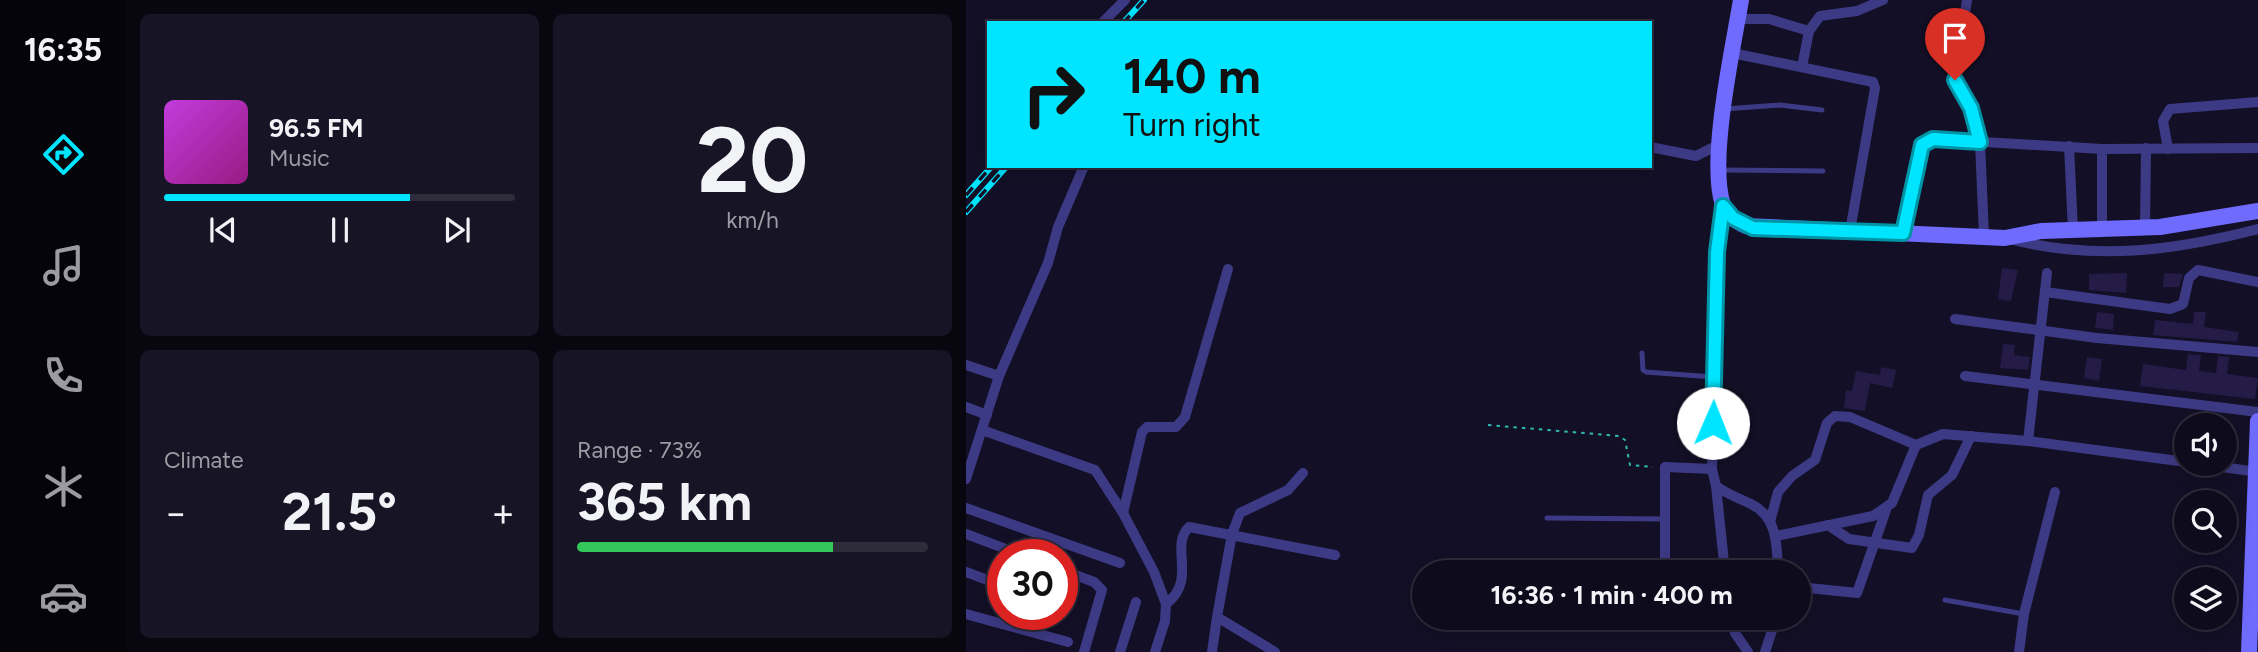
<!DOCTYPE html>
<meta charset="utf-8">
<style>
:root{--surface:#0e0b1c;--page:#171425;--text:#f1f3f6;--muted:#9b9ba3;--line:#2e2b3b;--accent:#00e5ff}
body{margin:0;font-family:Figtree,sans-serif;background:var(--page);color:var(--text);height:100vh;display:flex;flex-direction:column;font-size:26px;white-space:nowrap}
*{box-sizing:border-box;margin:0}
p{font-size:23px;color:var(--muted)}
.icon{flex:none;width:38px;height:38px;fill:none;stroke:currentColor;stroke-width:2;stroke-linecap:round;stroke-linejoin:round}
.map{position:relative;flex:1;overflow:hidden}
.drawer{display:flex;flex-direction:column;gap:14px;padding:14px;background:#08060f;width:840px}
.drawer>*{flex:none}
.banner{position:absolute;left:21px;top:21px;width:665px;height:147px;border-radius:0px;box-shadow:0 4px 18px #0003,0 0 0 2px var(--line);background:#00e5ff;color:#111;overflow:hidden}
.controls{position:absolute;left:1208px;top:413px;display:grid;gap:14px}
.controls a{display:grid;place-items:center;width:63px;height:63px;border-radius:50%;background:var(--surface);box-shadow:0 4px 18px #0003,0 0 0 2px var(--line);font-size:35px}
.speed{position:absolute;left:21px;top:539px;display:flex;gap:14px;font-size:35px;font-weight:700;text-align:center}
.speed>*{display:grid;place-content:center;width:91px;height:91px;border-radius:50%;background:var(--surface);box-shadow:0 4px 18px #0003,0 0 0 2px var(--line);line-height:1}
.speed .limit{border:10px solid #d22;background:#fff;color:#111}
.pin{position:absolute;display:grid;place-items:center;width:60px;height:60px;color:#fff;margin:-72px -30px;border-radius:50% 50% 50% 0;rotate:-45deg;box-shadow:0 0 7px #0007}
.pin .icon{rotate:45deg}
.me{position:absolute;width:77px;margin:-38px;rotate:1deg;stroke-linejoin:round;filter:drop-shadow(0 0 5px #0008)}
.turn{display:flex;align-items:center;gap:24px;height:147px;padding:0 21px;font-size:32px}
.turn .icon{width:91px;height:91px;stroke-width:2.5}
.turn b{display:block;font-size:49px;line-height:60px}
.big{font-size:52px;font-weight:700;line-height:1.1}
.drawer .tile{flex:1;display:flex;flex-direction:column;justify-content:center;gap:10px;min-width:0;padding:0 24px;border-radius:10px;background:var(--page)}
.drawer .dial{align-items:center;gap:0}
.dial b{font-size:91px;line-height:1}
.song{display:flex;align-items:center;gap:21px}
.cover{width:84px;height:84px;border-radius:10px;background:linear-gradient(135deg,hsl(290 70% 55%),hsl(310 70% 35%))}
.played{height:7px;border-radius:4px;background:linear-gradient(90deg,var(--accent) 70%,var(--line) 70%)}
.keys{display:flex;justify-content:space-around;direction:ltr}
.heat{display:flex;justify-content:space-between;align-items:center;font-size:38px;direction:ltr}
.charge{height:10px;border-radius:5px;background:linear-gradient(90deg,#34c759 73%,var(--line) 0)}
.drawer .tiles{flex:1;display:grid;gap:14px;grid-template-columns:repeat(2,1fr)}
.trip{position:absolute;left:446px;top:560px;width:399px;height:70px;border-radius:35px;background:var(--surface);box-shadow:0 4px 18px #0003,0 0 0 2px var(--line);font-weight:700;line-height:70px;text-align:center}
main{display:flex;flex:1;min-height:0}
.tab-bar{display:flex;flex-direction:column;width:126px;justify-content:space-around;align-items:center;background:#06040b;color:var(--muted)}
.tab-bar .icon{width:49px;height:49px}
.tab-bar .active{color:var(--accent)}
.tab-bar b{font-size:32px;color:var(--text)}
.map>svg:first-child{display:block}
.building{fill:#241b47}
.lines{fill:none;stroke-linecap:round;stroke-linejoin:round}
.path{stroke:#2fb8b0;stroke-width:2;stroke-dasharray:3.5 5;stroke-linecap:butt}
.lane{stroke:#3d3a85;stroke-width:5}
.street{stroke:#3d3a85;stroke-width:10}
.secondary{stroke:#6f6bff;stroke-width:16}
.rail-casing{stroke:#00e5ff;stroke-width:6}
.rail{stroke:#130f26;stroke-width:3.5;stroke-dasharray:10;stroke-linecap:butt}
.route-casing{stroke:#0095a6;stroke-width:18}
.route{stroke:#00e5ff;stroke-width:12}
</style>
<main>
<nav class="tab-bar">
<b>16:35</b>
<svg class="icon active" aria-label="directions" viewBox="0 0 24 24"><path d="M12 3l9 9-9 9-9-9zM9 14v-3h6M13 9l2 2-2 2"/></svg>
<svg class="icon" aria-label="music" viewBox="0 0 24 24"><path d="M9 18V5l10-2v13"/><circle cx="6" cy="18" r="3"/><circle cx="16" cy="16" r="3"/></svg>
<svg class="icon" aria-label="phone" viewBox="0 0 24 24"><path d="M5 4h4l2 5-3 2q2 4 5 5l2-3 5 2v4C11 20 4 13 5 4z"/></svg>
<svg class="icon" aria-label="climate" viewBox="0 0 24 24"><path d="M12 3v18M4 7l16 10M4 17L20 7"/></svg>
<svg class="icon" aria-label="car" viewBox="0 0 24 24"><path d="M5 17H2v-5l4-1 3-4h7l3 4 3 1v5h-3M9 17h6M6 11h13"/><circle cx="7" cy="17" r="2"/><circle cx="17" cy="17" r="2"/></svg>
</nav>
<section class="drawer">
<div class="tiles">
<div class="tile">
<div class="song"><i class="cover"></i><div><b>96.5 FM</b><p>Music</p></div></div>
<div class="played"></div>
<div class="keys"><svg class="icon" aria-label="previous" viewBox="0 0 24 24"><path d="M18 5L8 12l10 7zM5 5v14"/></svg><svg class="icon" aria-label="pause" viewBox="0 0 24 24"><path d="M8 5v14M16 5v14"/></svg><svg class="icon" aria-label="next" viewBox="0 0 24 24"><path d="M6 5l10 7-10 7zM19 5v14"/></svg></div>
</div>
<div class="tile dial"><b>20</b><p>km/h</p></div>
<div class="tile"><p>Climate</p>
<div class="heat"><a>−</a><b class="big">21.5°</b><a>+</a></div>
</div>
<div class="tile"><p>Range · 73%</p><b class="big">365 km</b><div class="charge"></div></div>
</div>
</section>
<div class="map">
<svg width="1292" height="652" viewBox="0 0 1292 652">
<rect width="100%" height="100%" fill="#130f26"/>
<g class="building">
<path d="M 1036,268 L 1052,270 L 1045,301 L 1032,299 Z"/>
<path d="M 1161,273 L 1160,293 L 1123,290 L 1123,274 Z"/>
<path d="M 1198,273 L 1217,274 L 1213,287 L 1197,287 Z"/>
<path d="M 1131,312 L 1148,314 L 1147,330 L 1129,328 Z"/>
<path d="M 1228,312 L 1240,312 L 1238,327 L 1273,332 L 1271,342 L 1187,335 L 1189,320 L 1227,324 Z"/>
<path d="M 1037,344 L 1049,345 L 1048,355 L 1064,357 L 1062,370 L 1034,368 Z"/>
<path d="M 1222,354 L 1235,355 L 1233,371 L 1250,373 L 1252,356 L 1263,357 L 1261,374 L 1292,378 L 1289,399 L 1174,386 L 1177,364 L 1220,370 Z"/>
<path d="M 1121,357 L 1136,359 L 1133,381 L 1118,378 Z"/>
<path d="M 915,367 L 930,370 L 926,388 L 904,383 L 899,411 L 878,408 L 880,390 L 886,391 L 890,371 L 914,375 Z"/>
</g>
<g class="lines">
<path class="path" d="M 522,425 L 653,436 L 659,440 L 664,465 L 687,467"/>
<g class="lane">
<path d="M 758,109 L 814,105 L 856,110"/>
<path d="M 755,170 L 857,171"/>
<path d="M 676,353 L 677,370 L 680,372 L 747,377"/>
<path d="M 581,518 L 698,519"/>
<path d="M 979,600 L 1058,614"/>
</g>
<g class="street">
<path d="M 1001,0 L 989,80 L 1005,108 L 1014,142 L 1018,236"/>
<path d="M 772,19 L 803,19 L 843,31"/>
<path d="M 136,23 L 159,0"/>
<path d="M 766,53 L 907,82 L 909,88 L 884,231"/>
<path d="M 836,67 L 843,31 L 854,16 L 891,11 L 917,0"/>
<path d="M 1103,146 L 1107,231"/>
<path d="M 684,147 L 730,156 L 754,144"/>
<path d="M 1202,149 L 1197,121 L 1204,109 L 1292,102"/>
<path d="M 757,206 L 752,252 L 746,469 L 750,486 C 761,494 772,498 785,504 C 812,517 811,546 812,572"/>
<path d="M 1179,228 L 1180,148"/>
<path d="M 1136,231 L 1136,149"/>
<path d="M 937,233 L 952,151 L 959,141 L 967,139 L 1136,149 L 1292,148"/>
<path d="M 1043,239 C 1130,261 1206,251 1292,229"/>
<path d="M 1079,292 L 1204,309 L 1217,304 L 1223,278 L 1232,270 L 1292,282"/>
<path d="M 989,319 L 1131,338 L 1292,352"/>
<path d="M 0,365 L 33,376"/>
<path d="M 999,376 L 1292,412"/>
<path d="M 0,407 L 21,415"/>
<path d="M 16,430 L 129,470 L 157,513 L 188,572 L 200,604 L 199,621 L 189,652"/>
<path d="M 1062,441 L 1081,273"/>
<path d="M 1235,464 L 1292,472"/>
<path d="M 0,479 L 33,376 L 82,263 L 92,227 L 118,166"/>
<path d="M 750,486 L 759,572"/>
<path d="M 0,508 L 154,563"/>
<path d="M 157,513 L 176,432 L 181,427 L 210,427 L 219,417 L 262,269"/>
<path d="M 804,522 L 812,492 L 826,476 L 849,460 L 861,423 L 869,416 L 884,417 L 950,445"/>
<path d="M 862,525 L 883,539 L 946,548 L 953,535 L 962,495 L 986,475 L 1005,436"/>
<path d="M 0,534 L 56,555"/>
<path d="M 810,536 L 907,516 L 926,503 L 950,445 L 977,434 L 1062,441 L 1220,462"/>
<path d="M 66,555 L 75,536"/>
<path d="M 96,570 L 128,582 L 136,590 L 118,652"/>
<path d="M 0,572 L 37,586"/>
<path d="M 699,572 L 699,467 L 746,469"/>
<path d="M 833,587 L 891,593 L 920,510"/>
<path d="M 200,604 C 232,580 203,546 223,527 L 369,555"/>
<path d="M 0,614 L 102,642"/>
<path d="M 764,618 L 769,633 L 782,652"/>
<path d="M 154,652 L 170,602"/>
<path d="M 246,652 L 251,617"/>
<path d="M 309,652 L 251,617 L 266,534 L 274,513 L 322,490 L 337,473"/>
<path d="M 799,652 L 810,618"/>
<path d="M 1053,652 L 1058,614 L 1089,492"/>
</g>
<g class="secondary">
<path d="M 775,0 C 767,48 742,161 757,205 C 761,215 771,222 780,226 L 1039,238 L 1075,231 L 1194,227 L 1292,211"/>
<path d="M 1283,652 L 1292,421"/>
</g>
<defs>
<g id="rail">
<path d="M 157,23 L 178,0"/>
<path d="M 0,195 L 26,166"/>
<path d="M 0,212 L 41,166"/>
</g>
</defs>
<use href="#rail" class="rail-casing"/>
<use href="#rail" class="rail"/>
</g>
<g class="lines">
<defs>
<path id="route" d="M 747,423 L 751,252 L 757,206 L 767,218 L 787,228 L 937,233 L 956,145 L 967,139 L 1014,142 L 1005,108 L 989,80"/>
</defs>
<use href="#route" class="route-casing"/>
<use href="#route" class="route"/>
</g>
</svg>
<div class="controls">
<a><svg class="icon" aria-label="sound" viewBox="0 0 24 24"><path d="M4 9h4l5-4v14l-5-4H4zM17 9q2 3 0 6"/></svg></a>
<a><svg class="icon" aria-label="search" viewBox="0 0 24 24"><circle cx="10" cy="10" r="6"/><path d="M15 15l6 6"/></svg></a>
<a><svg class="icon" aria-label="layers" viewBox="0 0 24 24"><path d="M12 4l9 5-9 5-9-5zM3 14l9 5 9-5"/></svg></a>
</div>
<div class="speed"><div class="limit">30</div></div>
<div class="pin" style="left:989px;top:80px;background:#d93025"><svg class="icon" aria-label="arrive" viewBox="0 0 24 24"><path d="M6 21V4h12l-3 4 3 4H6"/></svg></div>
<svg class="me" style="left:747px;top:423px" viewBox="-20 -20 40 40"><circle r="19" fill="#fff"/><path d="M0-13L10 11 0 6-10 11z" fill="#00e5ff"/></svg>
<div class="trip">16:36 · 1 min · 400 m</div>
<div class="banner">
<div class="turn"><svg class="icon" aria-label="right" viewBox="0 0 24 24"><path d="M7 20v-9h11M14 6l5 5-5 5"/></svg><div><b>140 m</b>Turn right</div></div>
</div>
</div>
</main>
